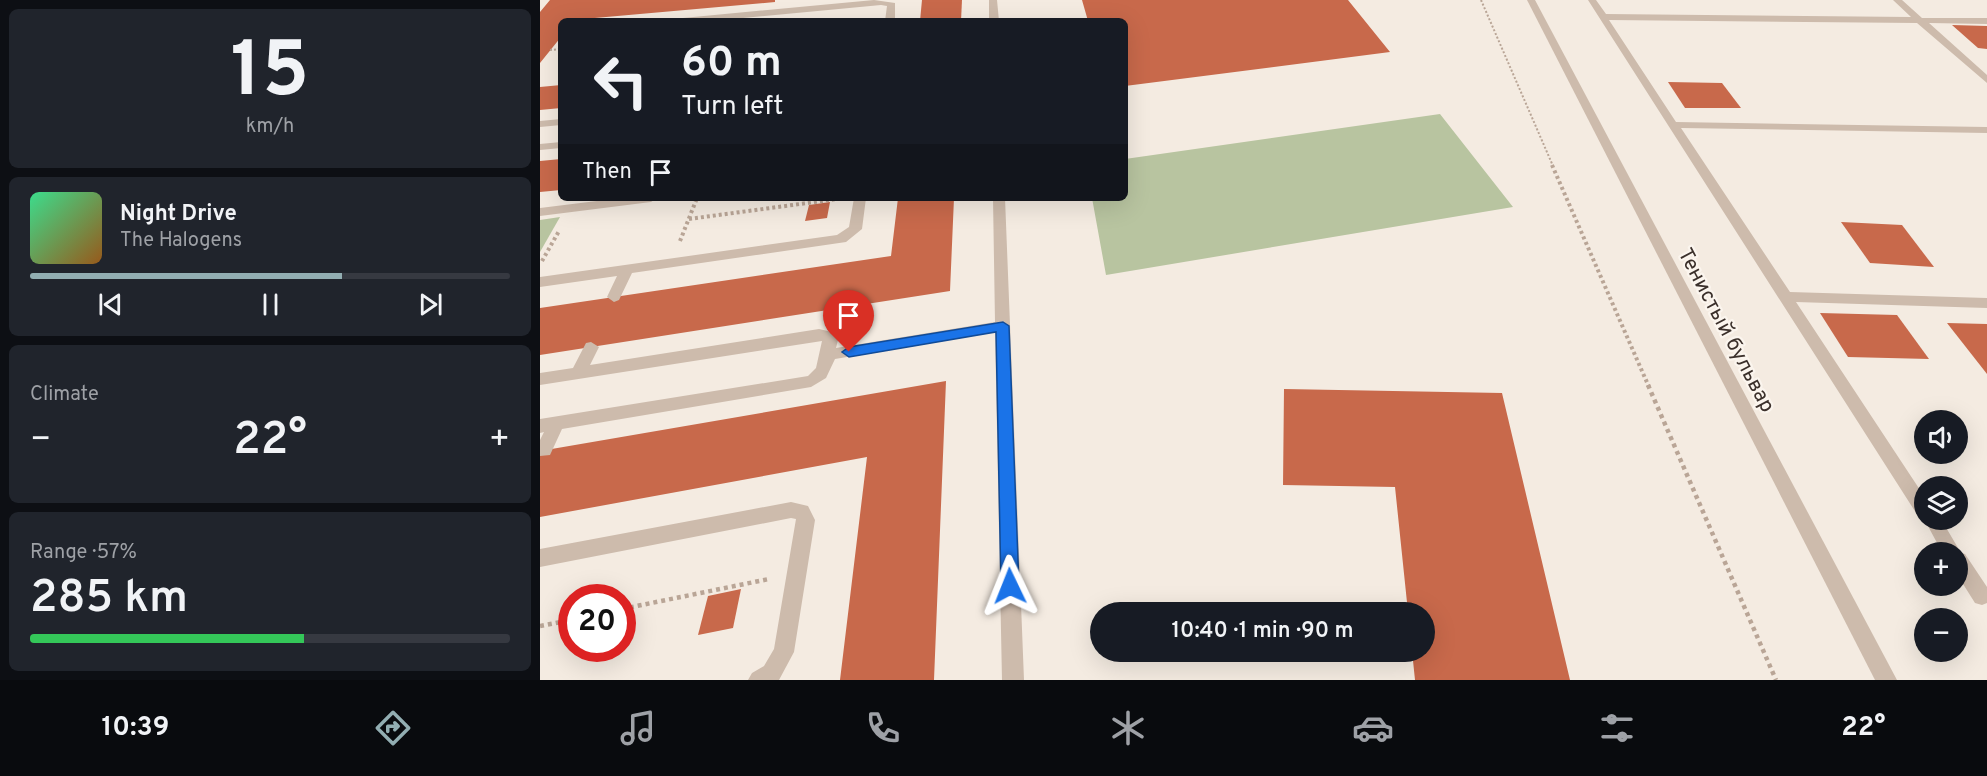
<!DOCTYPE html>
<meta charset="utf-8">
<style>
:root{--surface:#171b24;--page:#20242c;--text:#f1f3f6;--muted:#9ea1a6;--line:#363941;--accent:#92aeb2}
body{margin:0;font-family:Overpass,sans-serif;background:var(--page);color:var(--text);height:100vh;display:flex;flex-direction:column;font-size:22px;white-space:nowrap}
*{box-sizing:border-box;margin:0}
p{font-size:20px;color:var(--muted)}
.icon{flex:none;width:33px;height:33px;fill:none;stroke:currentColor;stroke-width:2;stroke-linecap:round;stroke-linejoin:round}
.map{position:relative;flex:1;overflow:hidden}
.drawer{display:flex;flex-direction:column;gap:9px;padding:9px;background:#0d0f14;width:540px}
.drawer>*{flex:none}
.hud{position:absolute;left:18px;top:18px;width:570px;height:183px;border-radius:9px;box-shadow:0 6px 24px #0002;background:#171b24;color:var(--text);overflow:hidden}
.tools{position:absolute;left:1374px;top:410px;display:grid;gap:12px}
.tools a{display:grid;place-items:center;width:54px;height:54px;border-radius:50%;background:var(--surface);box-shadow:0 6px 24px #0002;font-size:30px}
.speed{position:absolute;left:18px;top:584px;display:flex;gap:12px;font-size:30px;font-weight:700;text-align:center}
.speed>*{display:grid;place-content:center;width:78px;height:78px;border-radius:50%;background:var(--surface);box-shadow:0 6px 24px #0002;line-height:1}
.speed .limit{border:9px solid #d22;background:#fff;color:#111}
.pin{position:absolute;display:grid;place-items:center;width:51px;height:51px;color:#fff;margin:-62px -26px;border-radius:50% 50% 50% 0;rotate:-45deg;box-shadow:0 0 6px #0007}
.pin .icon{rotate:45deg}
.me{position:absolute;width:66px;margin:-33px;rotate:358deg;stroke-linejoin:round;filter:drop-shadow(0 0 4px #0008)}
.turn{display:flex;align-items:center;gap:21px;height:126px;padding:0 24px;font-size:27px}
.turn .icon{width:78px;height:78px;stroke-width:2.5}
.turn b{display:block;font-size:42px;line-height:51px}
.then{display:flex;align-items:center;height:57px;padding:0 24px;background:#0003;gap:12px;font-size:22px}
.big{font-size:45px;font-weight:600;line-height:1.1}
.drawer .widget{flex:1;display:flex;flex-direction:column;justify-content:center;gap:9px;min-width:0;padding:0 21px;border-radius:9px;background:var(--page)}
.drawer .dial{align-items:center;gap:0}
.dial b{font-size:78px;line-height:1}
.song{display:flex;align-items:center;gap:18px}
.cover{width:72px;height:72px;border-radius:9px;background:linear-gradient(135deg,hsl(150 70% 55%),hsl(30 70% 35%))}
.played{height:6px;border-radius:3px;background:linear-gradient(90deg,var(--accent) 65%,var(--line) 65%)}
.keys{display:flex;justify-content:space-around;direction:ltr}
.heat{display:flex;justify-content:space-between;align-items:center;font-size:33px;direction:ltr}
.charge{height:9px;border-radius:4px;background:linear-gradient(90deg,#34c759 57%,var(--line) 0)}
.trip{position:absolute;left:550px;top:602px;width:345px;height:60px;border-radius:30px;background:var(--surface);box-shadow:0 6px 24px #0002;font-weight:600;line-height:60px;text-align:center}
.tabs{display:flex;height:96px;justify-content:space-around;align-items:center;background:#090b0e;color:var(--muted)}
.tabs .icon{width:42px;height:42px}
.tabs .active{color:var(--accent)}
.tabs b{font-size:27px;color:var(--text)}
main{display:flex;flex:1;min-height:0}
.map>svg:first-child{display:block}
.green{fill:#b8c4a0}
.building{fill:#c8694b}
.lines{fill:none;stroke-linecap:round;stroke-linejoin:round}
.path-far2{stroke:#b9a596;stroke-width:2;stroke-dasharray:2 2;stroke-linecap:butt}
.path-far1{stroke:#b9a596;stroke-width:4;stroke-dasharray:3 3;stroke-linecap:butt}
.path{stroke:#b9a596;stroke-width:4.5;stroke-dasharray:4 4;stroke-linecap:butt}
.lane{fill:#cdbbac;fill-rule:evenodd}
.street{fill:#cdbbac;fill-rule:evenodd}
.route{fill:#1a73e8;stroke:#114b97;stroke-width:1.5}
.labels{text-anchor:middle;stroke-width:4.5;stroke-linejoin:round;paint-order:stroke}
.street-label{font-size:21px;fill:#3b302b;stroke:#fbf5ee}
</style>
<main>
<section class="drawer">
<div class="widget dial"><b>15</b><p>km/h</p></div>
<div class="widget">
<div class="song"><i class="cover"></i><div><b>Night Drive</b><p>The Halogens</p></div></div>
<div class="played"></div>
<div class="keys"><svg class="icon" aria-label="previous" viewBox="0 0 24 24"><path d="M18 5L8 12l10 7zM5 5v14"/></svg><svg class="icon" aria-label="pause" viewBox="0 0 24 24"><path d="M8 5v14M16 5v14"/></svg><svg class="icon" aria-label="next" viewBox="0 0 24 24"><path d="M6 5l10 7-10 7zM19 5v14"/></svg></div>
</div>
<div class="widget"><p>Climate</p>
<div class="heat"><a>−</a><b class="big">22°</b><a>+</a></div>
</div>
<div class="widget"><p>Range · 57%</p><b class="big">285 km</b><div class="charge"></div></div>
</section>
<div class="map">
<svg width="1447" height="680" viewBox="0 0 1447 680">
<rect width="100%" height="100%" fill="#f4ebe1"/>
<g class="green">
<path d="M 900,114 L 973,207 L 566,275 L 552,198 L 585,198 L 585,159 Z"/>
<path d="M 20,217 L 0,252 L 0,220 Z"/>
</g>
<g class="building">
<path d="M 10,0 L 235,0 L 235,2 L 21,21 L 21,37 L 0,63 L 0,12 Z"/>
<path d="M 382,0 L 422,0 L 421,21 L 380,21 Z"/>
<path d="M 542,0 L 808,0 L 850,52 L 585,86 L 585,21 L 548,21 Z"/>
<path d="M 1412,25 L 1447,26 L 1447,49 L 1438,48 Z"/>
<path d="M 1128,82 L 1182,83 L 1201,108 L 1145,108 Z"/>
<path d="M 21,85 L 21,108 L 0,110 L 0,87 Z"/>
<path d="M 21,159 L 21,190 L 0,192 L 0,161 Z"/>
<path d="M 358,198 L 414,198 L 410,291 L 0,355 L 0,308 L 351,256 Z"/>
<path d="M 290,202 L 287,218 L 265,221 L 269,205 Z"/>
<path d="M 1301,222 L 1362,225 L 1394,267 L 1330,263 Z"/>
<path d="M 1280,313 L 1357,315 L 1389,359 L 1308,357 Z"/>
<path d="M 1407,323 L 1447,324 L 1447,374 Z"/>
<path d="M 406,381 L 394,680 L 300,680 L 327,457 L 0,517 L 0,451 Z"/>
<path d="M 744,389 L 962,393 L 1030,680 L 875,680 L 872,651 L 885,651 L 885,612 L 868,612 L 855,487 L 743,485 Z"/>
<path d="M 201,589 L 193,628 L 158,635 L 168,596 Z"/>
</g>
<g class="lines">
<g class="path-far2">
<path d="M 941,0 L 1013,166"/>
<path d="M 10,50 L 21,49"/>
</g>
<g class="path-far1">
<path d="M 1012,165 L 1109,387"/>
<path d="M 149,219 L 297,199"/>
<path d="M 140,241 L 157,198"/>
<path d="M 2,261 L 19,231"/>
</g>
<g class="path">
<path d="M 1108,385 L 1236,680"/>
<path d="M 82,609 L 229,579"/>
<path d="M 0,626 L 32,620"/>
</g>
<g class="lane">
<path d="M 334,0 L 355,3 L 355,21 L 345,21 L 347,6 L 341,5 L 172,21 L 138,21 L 143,18 Z"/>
<path d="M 449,0 L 457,0 L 459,21 L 449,21 Z"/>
<path d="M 1048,0 L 1056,0 L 1066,14 L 1371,17 L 1353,0 L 1362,0 L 1382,18 L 1447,18 L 1447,24 L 1389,23 L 1447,75 L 1447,83 L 1377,23 L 1069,20 L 1136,122 L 1447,127 L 1447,133 L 1141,128 L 1250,292 L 1447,298 L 1447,308 L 1256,302 L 1384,496 L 1384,519 L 1401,519 L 1421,553 L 1425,554 L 1447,587 L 1447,603 L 1442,605 L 1435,603 L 1418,576 L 1418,552 L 1402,552 L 1383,517 L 1378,516 Z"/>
<path d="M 21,119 L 21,125 L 0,127 L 0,121 Z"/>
<path d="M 21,142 L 21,148 L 0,150 L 0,144 Z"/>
<path d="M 81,198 L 117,198 L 111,202 L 0,216 L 0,208 Z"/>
<path d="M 314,198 L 326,198 L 322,229 L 306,242 L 92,273 L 79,300 L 74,302 L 67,297 L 77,276 L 0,287 L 0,277 L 297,235 L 309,227 Z"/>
<path d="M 453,198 L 465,198 L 484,680 L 462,680 L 455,332 L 295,359 L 286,378 L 271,387 L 22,429 L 10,455 L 0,456 L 0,440 L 4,432 L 0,433 L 0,419 L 268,376 L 276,368 L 282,341 L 0,385 L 0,373 L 33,368 L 46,343 L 51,342 L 59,347 L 50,365 L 279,329 L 292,332 L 298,340 L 296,348 L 455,322 Z"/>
<path d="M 251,502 L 268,506 L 275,520 L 254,652 L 239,680 L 208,680 L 212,673 L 224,666 L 234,649 L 256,519 L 251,518 L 0,567 L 0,549 Z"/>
</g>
<path class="street" d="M 987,0 L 995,0 L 1357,680 L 1335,680 Z"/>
</g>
<path class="route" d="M 463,322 L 469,326 L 479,586 L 476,592 L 470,594 L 464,592 L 461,586 L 456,332 L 309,357 L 302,352 L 309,347 Z"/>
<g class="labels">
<g class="street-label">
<text transform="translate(1187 330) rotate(62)" y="7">Тенистый бульвар</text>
</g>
</g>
</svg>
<div class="tools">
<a><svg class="icon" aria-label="sound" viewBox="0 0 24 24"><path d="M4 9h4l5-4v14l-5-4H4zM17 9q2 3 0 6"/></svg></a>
<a><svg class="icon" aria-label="layers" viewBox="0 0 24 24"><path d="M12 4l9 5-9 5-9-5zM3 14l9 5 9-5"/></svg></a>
<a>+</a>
<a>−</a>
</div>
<div class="speed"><div class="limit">20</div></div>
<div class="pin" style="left:309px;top:352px;background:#d93025"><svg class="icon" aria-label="arrive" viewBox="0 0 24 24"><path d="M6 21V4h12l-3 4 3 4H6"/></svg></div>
<svg class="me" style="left:470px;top:586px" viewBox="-20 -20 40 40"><path d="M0-17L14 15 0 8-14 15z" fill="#1a73e8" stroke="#fff" stroke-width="4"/></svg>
<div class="trip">10:40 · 1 min · 90 m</div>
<div class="hud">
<div class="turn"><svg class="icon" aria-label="left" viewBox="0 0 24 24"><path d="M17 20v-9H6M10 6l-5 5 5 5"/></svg><div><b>60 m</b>Turn left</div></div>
<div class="then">Then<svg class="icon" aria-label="arrive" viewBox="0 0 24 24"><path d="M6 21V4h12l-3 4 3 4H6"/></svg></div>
</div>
</div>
</main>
<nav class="tabs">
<b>10:39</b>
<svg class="icon active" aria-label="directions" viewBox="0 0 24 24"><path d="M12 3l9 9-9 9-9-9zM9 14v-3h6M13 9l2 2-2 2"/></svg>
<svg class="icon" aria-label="music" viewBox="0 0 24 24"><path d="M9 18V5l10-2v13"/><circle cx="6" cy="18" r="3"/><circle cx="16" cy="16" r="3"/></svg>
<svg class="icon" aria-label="phone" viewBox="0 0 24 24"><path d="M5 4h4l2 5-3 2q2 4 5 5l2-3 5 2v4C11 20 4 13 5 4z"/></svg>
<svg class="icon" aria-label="climate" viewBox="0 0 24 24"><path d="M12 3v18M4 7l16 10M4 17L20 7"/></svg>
<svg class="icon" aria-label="car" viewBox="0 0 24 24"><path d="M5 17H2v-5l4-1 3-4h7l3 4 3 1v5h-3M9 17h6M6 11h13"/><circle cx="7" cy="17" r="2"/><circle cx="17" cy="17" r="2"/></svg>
<svg class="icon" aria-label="filters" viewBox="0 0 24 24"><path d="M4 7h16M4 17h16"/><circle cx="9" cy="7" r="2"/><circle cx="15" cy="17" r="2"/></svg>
<b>22°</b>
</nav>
